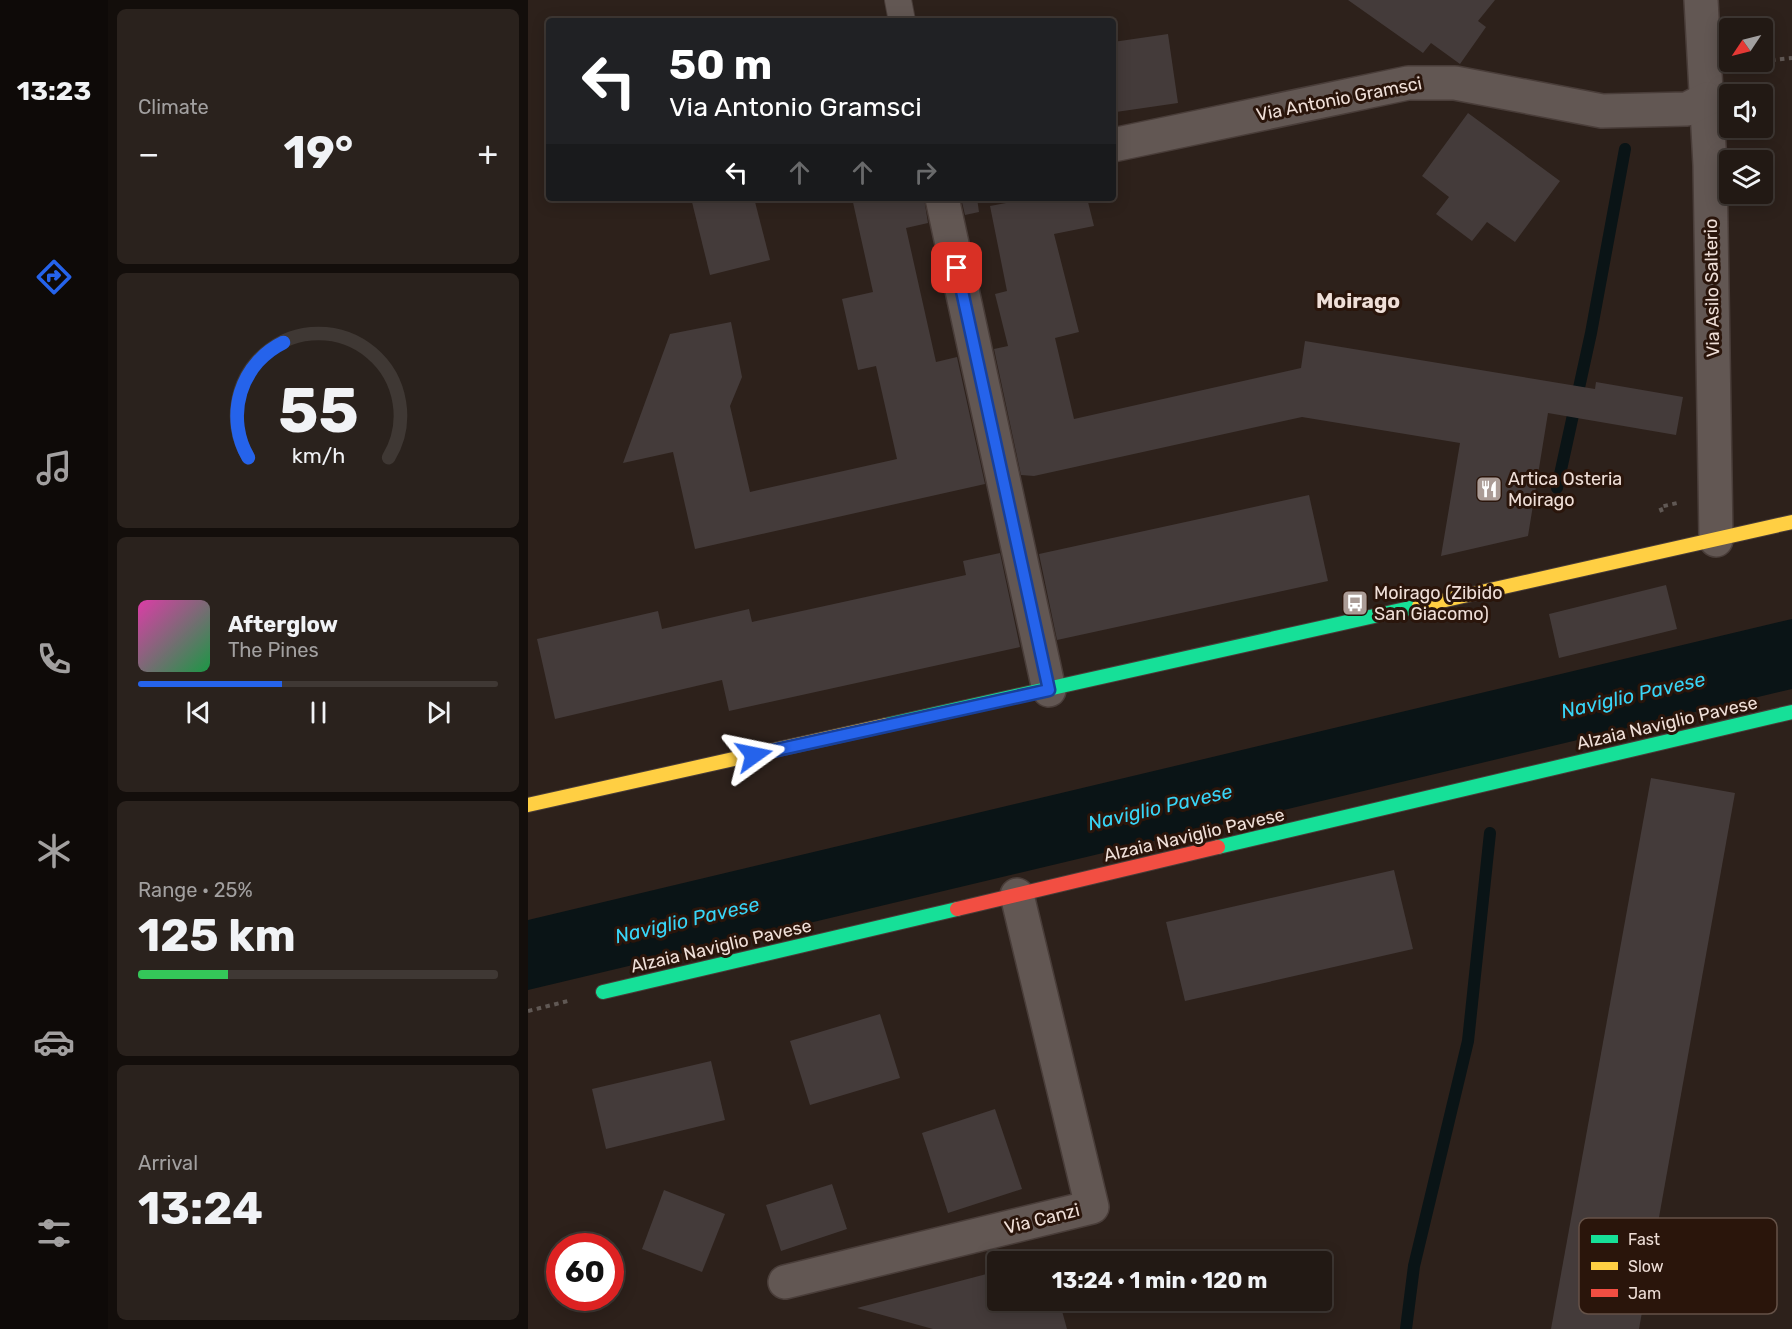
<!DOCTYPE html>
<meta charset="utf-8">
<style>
:root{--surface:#221914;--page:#2a221d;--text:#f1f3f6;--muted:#a2a0a0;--line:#3f3834;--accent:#2563eb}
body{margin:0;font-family:Rubik,sans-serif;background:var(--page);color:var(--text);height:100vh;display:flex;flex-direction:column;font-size:22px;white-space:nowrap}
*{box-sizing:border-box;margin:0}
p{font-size:20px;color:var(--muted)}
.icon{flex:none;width:33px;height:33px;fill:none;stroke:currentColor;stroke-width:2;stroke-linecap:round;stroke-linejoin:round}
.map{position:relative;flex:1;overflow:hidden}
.sheet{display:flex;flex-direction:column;gap:9px;padding:9px;background:#130e0b;width:420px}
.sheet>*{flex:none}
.hud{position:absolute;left:18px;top:18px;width:570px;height:183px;border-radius:6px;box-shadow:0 3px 15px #0003,0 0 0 2px var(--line);background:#202124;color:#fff;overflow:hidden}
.needle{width:39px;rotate:235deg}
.controls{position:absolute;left:1191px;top:18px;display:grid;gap:12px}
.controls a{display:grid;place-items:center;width:54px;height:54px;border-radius:6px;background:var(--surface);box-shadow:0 3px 15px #0003,0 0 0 2px var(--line);font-size:30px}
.speed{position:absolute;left:18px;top:1233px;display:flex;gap:12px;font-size:30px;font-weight:700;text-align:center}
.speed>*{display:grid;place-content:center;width:78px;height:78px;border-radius:50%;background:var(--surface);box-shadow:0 3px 15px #0003,0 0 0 2px var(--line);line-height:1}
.speed .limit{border:9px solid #d22;background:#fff;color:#111}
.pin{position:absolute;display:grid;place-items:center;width:51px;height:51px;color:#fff;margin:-26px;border-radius:12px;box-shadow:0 3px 9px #0006}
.me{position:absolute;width:66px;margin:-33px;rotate:78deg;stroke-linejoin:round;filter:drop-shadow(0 0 4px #0008)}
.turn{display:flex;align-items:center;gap:21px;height:126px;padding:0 24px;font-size:27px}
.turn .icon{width:78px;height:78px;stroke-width:2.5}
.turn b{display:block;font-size:42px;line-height:51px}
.lanes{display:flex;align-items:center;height:57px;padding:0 24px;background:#0003;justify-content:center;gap:30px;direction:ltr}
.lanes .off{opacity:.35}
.big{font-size:45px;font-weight:700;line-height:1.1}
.sheet .card{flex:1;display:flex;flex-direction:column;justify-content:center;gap:9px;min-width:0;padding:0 21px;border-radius:9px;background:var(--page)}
.sheet .dial{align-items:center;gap:0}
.dial svg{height:156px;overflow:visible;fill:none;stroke:var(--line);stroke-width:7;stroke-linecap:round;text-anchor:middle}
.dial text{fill:var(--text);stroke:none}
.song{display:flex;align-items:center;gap:18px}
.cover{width:72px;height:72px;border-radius:9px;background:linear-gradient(135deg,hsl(320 70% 55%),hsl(140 70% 35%))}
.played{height:6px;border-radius:3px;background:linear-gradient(90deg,var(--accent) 40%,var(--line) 40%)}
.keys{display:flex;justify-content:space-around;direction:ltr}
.heat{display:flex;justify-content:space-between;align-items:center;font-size:33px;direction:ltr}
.charge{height:9px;border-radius:4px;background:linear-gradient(90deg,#34c759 25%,var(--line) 0)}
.trip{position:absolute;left:459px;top:1251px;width:345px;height:60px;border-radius:6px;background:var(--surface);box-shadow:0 3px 15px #0003,0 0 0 2px var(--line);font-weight:700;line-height:60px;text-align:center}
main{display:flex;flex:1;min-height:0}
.tabs{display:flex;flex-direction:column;width:108px;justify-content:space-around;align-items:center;background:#0e0a08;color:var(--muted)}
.tabs .icon{width:42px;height:42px}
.tabs .current{color:var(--accent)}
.tabs b{font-size:27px;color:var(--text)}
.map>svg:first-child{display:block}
.water{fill:#0a1416}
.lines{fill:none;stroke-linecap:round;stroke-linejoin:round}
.stream{stroke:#0a1416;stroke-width:12}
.building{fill:#443b3a}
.lane-casing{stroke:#493d39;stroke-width:28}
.street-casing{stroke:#493d39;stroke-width:36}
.fast-casing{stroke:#493d39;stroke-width:16}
.slow-casing{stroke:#493d39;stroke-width:16}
.jam-casing{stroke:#493d39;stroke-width:16}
.path{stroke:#605854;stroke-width:4;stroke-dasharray:4.5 4.5;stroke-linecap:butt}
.lane{stroke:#625753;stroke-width:26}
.street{stroke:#625753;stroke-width:33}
.fast{stroke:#16e098;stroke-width:14}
.slow{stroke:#ffcf43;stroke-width:14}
.jam{stroke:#f24e42;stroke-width:14}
.route-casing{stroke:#184099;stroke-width:15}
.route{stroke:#2563eb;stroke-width:10}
.labels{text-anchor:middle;stroke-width:6;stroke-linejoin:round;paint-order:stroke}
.street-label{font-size:18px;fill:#efdfd8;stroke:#2a150b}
.poi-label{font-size:18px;fill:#efdfd8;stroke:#2a150b;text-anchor:start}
.water-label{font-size:20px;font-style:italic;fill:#38d5f7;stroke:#2a150b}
.quarter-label{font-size:21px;font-weight:bold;fill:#efdfd8;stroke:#2a150b}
.key{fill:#2a150b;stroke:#655248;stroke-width:1.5}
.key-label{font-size:16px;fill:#efdfd8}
</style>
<main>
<nav class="tabs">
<b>13:23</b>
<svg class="icon current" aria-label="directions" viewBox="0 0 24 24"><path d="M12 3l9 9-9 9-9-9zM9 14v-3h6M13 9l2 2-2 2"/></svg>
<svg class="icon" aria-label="music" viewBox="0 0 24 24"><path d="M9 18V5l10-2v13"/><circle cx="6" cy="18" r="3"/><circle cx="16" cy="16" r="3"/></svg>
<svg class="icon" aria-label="phone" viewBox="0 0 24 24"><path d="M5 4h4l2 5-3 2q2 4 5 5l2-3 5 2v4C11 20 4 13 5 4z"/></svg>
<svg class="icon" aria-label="climate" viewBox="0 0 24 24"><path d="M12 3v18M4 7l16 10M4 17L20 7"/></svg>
<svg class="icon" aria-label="car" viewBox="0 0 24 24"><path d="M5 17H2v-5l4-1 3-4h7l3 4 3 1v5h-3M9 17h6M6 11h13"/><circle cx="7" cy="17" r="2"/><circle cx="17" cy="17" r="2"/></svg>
<svg class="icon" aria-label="filters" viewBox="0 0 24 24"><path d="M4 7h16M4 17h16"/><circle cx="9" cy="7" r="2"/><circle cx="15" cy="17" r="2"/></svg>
</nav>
<section class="sheet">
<div class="card"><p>Climate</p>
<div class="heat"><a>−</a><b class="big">19°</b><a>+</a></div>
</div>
<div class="card dial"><svg viewBox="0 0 100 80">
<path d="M14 69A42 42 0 1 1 86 69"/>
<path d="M14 69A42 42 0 0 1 32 10" stroke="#2563eb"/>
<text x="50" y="56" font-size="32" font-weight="700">55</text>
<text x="50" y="72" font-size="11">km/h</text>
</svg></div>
<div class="card">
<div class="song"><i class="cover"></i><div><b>Afterglow</b><p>The Pines</p></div></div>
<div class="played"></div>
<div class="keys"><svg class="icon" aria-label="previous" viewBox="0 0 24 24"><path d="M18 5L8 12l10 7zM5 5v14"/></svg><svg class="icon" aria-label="pause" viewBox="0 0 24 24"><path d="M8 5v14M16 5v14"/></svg><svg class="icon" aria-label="next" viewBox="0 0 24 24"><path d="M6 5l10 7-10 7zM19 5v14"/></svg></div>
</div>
<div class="card"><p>Range · 25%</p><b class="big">125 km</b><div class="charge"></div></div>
<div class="card"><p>Arrival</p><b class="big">13:24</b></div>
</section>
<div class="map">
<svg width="1264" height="1329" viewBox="0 0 1264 1329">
<rect width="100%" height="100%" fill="#2d211b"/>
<path class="water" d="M 1264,619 L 1264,689 L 0,990 L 0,920 Z"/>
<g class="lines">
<g class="stream">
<path d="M 1029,488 L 1063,333 L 1097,149"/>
<path d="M 878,1329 L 886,1266 L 940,1041 L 962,833"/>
</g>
</g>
<g class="building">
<path d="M 820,0 L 967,0 L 950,21 L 958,27 L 932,64 L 903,43 L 895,53 Z"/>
<path d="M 640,34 L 650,103 L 588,112 L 585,88 L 585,42 Z"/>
<path d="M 940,113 L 1032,181 L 987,242 L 959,222 L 944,241 L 908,214 L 921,197 L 894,176 Z"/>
<path d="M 163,198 L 226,198 L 242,260 L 182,275 Z"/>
<path d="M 324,198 L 396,198 L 400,223 L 378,228 L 408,362 L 429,357 L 457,484 L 167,549 L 145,452 L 95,463 L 142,334 L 203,322 L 214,377 L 202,406 L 222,492 L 369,459 L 348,366 L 330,370 L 314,299 L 345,292 Z"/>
<path d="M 433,198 L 449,198 L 451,212 L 437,215 Z"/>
<path d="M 504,198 L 559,198 L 566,226 L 526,234 L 551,332 L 527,338 L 546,419 L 773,368 L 777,341 L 1067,389 L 1068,382 L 1155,397 L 1148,435 L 1020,413 L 1000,536 L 913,556 L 932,443 L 774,417 L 506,476 L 493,475 L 466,349 L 480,346 L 467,294 L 479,291 L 462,206 Z"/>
<path d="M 781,495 L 800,581 L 529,640 L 511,554 Z"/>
<path d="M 472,553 L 492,647 L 201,711 L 194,680 L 27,719 L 9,639 L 130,611 L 134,629 L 221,609 L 224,622 L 438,575 L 435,561 Z"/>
<path d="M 1138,585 L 1149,629 L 1031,658 L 1021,614 Z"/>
<path d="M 1123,778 L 1207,793 L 1111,1329 L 1023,1329 Z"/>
<path d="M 866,870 L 885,949 L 657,1001 L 638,922 Z"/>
<path d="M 352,1014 L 372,1078 L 282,1105 L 262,1041 Z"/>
<path d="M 183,1061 L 197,1120 L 78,1149 L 64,1089 Z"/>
<path d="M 467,1109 L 494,1189 L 420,1213 L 394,1133 Z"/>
<path d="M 304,1184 L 319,1229 L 253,1251 L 238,1205 Z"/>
<path d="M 136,1190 L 197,1214 L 174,1272 L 114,1249 Z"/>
<path d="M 470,1271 L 470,1300 L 531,1300 L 539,1329 L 405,1329 L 329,1308 Z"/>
</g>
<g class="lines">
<defs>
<path id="lane" d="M 370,0 L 374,21"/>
<g id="street">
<path d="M 1173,0 L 1182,165 L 1188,540"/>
<path d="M 585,145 L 880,83 L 927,83 L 1074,111 L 1159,109 L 1179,99"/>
<path d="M 414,198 L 521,690"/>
<path d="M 257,1282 L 564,1207 L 489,895"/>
</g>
<g id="fast">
<path d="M 358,725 L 891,606"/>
<path d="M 690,847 L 1264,712"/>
<path d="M 75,992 L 429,909"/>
</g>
<g id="slow">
<path d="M 891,606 L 1264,522"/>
<path d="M 0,805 L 358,725"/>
</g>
<path id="jam" d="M 429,909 L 690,847"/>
</defs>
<use href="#lane" class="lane-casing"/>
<use href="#street" class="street-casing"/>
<use href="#fast" class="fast-casing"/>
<use href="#slow" class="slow-casing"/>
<use href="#jam" class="jam-casing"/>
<g class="path">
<path d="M 1234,61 L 1264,58"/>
<path d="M 1214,69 L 1232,62"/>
<path d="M 1134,512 L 1132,507 L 1149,503"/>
<path d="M 0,1011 L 40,1001"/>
</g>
<use href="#lane" class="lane"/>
<use href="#street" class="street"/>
<use href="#fast" class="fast"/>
<use href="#slow" class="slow"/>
<use href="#jam" class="jam"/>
</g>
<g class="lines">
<defs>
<path id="route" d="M 226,755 L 521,690 L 429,268"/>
</defs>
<use href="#route" class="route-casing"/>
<use href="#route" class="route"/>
</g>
<defs>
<symbol id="restaurant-square" viewBox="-11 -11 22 22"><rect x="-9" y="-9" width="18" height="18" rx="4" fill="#ab9c96" stroke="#2a150b"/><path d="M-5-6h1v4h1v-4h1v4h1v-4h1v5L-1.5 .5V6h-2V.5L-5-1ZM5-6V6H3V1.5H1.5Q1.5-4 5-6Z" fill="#fff"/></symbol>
<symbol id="bus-square" viewBox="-11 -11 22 22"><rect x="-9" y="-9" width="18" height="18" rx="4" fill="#ab9c96" stroke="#2a150b"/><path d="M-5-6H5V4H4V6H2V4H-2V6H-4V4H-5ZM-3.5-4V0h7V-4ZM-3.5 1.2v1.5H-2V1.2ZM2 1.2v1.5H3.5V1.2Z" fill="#fff"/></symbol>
</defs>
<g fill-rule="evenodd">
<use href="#restaurant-square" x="946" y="474" width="30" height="30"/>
<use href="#bus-square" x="812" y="588" width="30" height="30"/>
</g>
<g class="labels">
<g class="street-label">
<text transform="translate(811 99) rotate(-11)" y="6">Via Antonio Gramsci</text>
<text transform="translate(1184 288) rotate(-91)" y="6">Via Asilo Salterio</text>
<text transform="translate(1139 723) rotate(-13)" y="6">Alzaia Naviglio Pavese</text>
<text transform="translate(666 835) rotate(-13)" y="6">Alzaia Naviglio Pavese</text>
<text transform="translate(193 946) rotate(-13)" y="6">Alzaia Naviglio Pavese</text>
<text transform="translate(514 1219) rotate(-14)" y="6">Via Canzi</text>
</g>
<g class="poi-label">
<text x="980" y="485">Artica Osteria<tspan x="980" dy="21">Moirago</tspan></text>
<text x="846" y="599">Moirago (Zibido<tspan x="846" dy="21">San Giacomo)</tspan></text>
</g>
<g class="water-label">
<text transform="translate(1105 695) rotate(-13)" y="7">Naviglio Pavese</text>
<text transform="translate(632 807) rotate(-13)" y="7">Naviglio Pavese</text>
<text transform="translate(159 920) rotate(-13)" y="7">Naviglio Pavese</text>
</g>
<g class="quarter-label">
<text x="830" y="308">Moirago</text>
</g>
</g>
<rect x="1051" y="1218" width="198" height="96" rx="9" class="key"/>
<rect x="1063" y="1235" width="27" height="8" fill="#16e098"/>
<rect x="1063" y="1262" width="27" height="8" fill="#ffcf43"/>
<rect x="1063" y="1289" width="27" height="8" fill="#f24e42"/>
<g class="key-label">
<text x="1100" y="1245">Fast</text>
<text x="1100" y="1272">Slow</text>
<text x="1100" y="1299">Jam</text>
</g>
</svg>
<div class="controls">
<a><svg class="needle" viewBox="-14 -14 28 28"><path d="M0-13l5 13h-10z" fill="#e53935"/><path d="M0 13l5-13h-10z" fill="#a2a0a0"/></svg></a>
<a><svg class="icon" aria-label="sound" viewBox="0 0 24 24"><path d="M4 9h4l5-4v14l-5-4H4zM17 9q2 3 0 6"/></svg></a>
<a><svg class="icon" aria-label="layers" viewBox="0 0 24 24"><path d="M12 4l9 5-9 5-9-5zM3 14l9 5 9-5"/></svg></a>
</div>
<div class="speed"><div class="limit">60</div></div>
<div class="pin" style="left:429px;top:268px;background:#d93025"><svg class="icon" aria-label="arrive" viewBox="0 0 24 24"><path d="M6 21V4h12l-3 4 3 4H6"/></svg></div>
<svg class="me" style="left:226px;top:755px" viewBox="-20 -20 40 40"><path d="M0-17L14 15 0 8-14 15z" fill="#2563eb" stroke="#fff" stroke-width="4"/></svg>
<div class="trip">13:24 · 1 min · 120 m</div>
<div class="hud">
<div class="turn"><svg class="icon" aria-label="left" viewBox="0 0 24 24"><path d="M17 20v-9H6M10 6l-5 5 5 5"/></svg><div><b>50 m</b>Via Antonio Gramsci</div></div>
<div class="lanes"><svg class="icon" aria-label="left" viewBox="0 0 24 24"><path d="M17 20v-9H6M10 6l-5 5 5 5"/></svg><svg class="icon off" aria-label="ahead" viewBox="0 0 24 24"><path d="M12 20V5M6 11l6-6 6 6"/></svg><svg class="icon off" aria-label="ahead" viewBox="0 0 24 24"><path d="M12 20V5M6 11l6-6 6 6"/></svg><svg class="icon off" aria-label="right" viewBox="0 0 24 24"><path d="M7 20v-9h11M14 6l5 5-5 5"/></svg></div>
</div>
</div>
</main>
